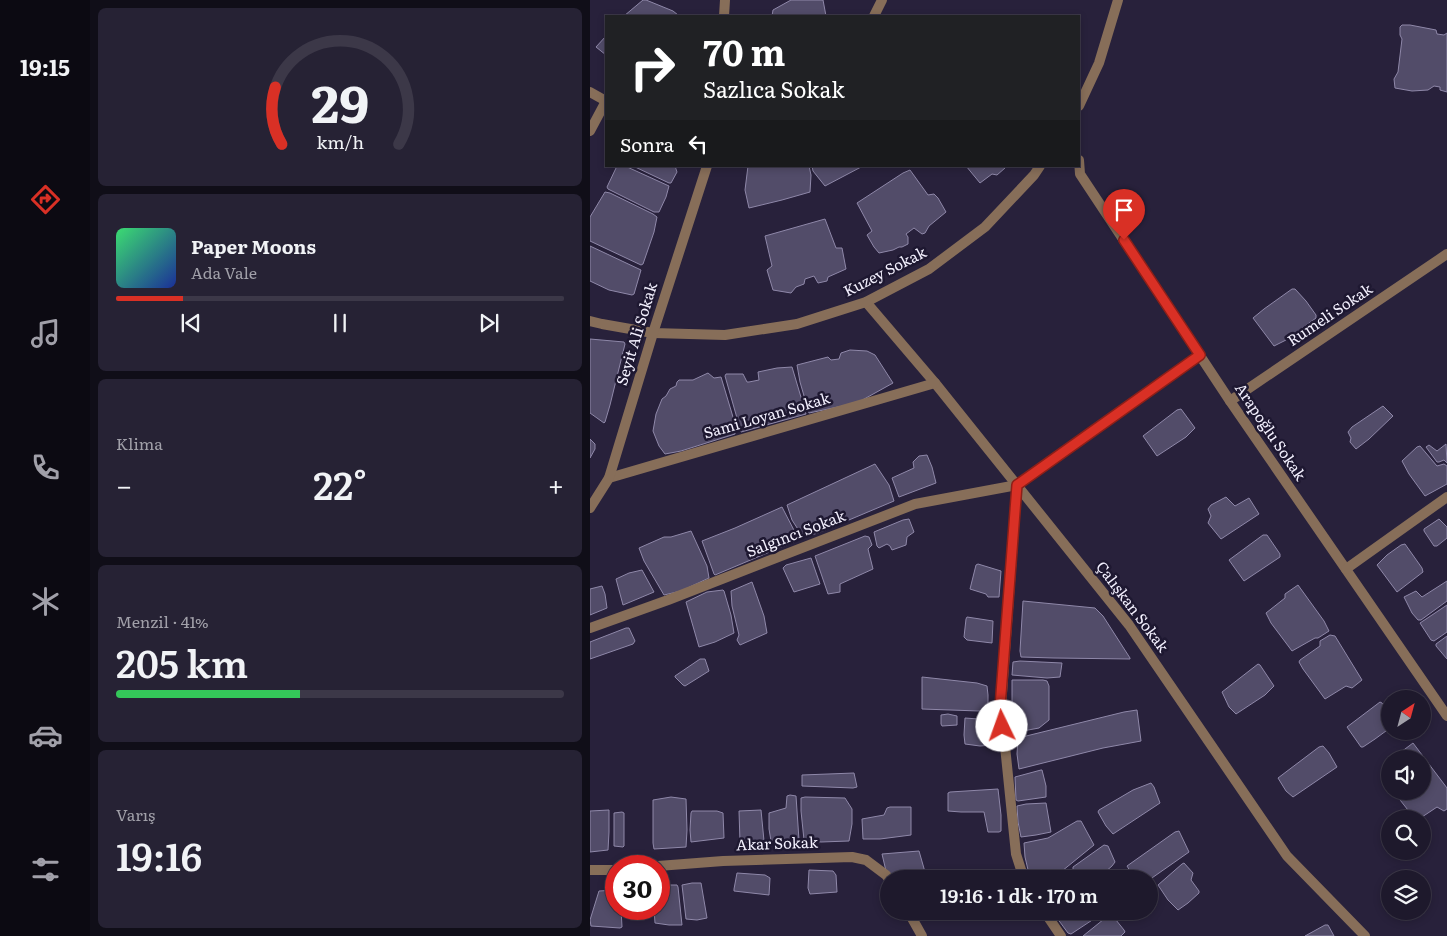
<!DOCTYPE html>
<html lang="tr">
<meta charset="utf-8">
<style>
:root{--surface:#1e192c;--page:#262234;--text:#f1f3f6;--muted:#a1a0a9;--line:#3c3848;--accent:#d93025}
body{margin:0;font-family:Literata,serif;background:var(--page);color:var(--text);height:100vh;display:flex;flex-direction:column;font-size:19px;white-space:nowrap}
*{box-sizing:border-box;margin:0}
p{font-size:16px;color:var(--muted)}
.icon{flex:none;width:28px;height:28px;fill:none;stroke:currentColor;stroke-width:2;stroke-linecap:round;stroke-linejoin:round}
.map{position:relative;flex:1;overflow:hidden}
.drawer{display:flex;flex-direction:column;gap:8px;padding:8px;background:#100e18;width:500px}
.drawer>*{flex:none}
.top-card{position:absolute;left:15px;top:15px;width:475px;height:152px;border-radius:0px;box-shadow:0 2px 8px #0003,0 0 0 1px var(--line);background:#202124;color:#fff;overflow:hidden}
.needle{width:32px;rotate:36deg}
.fabs{position:absolute;left:791px;top:690px;display:grid;gap:10px}
.fabs a{display:grid;place-items:center;width:50px;height:50px;border-radius:50%;background:var(--surface);box-shadow:0 2px 8px #0003,0 0 0 1px var(--line);font-size:25px}
.speed{position:absolute;left:15px;top:855px;display:flex;gap:10px;font-size:25px;font-weight:700;text-align:center}
.speed>*{display:grid;place-content:center;width:65px;height:65px;border-radius:50%;background:var(--surface);box-shadow:0 2px 8px #0003,0 0 0 1px var(--line);line-height:1}
.speed .limit{border:8px solid #d22;background:#fff;color:#111}
.pin{position:absolute;display:grid;place-items:center;width:42px;height:42px;color:#fff;margin:-51px -21px;border-radius:50% 50% 50% 0;rotate:-45deg;box-shadow:0 0 5px #0007}
.pin .icon{rotate:45deg}
.me{position:absolute;width:55px;margin:-28px;rotate:357deg;stroke-linejoin:round;filter:drop-shadow(0 0 4px #0008)}
.turn{display:flex;align-items:center;gap:18px;height:105px;padding:0 15px;font-size:22px}
.turn .icon{width:65px;height:65px;stroke-width:2.5}
.turn b{display:block;font-size:35px;line-height:42px}
.then{display:flex;align-items:center;height:48px;padding:0 15px;background:#0003;gap:10px;font-size:19px}
.big{font-size:38px;font-weight:600;line-height:1.1}
.drawer .widget{flex:1;display:flex;flex-direction:column;justify-content:center;gap:8px;min-width:0;padding:0 18px;border-radius:8px;background:var(--page)}
.drawer .dial{align-items:center;gap:0}
.dial svg{height:130px;overflow:visible;fill:none;stroke:var(--line);stroke-width:7;stroke-linecap:round;text-anchor:middle}
.dial text{fill:var(--text);stroke:none}
.song{display:flex;align-items:center;gap:15px}
.cover{width:60px;height:60px;border-radius:8px;background:linear-gradient(135deg,hsl(140 70% 55%),hsl(230 70% 35%))}
.played{height:5px;border-radius:2px;background:linear-gradient(90deg,var(--accent) 15%,var(--line) 15%)}
.keys{display:flex;justify-content:space-around;direction:ltr}
.heat{display:flex;justify-content:space-between;align-items:center;font-size:28px;direction:ltr}
.charge{height:8px;border-radius:4px;background:linear-gradient(90deg,#34c759 41%,var(--line) 0)}
.trip{position:absolute;left:290px;top:870px;width:278px;height:50px;border-radius:25px;background:var(--surface);box-shadow:0 2px 8px #0003,0 0 0 1px var(--line);font-weight:600;line-height:50px;text-align:center}
main{display:flex;flex:1;min-height:0}
.menu{display:flex;flex-direction:column;width:90px;justify-content:space-around;align-items:center;background:#0c0a12;color:var(--muted)}
.menu .icon{width:35px;height:35px}
.menu .selected{color:var(--accent)}
.menu b{font-size:22px;color:var(--text)}
.map>svg:first-child{display:block}
.building{fill:#524c69;stroke:#8f88a9}
.lines{fill:none;stroke-linecap:round;stroke-linejoin:round}
.minor{stroke:#876e59;stroke-width:10}
.tertiary{stroke:#876e59;stroke-width:10}
.route-casing{stroke:#8d1f18;stroke-width:12}
.route{stroke:#d93025;stroke-width:9}
.labels{text-anchor:middle;stroke-width:5;stroke-linejoin:round;paint-order:stroke}
.street-label{font-size:15px;fill:#f3f0fe;stroke:#1e1831}
</style>
<main>
<nav class="menu">
<b>19:15</b>
<svg class="icon selected" aria-label="directions" viewBox="0 0 24 24"><path d="M12 3l9 9-9 9-9-9zM9 14v-3h6M13 9l2 2-2 2"/></svg>
<svg class="icon" aria-label="music" viewBox="0 0 24 24"><path d="M9 18V5l10-2v13"/><circle cx="6" cy="18" r="3"/><circle cx="16" cy="16" r="3"/></svg>
<svg class="icon" aria-label="phone" viewBox="0 0 24 24"><path d="M5 4h4l2 5-3 2q2 4 5 5l2-3 5 2v4C11 20 4 13 5 4z"/></svg>
<svg class="icon" aria-label="climate" viewBox="0 0 24 24"><path d="M12 3v18M4 7l16 10M4 17L20 7"/></svg>
<svg class="icon" aria-label="car" viewBox="0 0 24 24"><path d="M5 17H2v-5l4-1 3-4h7l3 4 3 1v5h-3M9 17h6M6 11h13"/><circle cx="7" cy="17" r="2"/><circle cx="17" cy="17" r="2"/></svg>
<svg class="icon" aria-label="filters" viewBox="0 0 24 24"><path d="M4 7h16M4 17h16"/><circle cx="9" cy="7" r="2"/><circle cx="15" cy="17" r="2"/></svg>
</nav>
<section class="drawer">
<div class="widget dial"><svg viewBox="0 0 100 80">
<path d="M14 69A42 42 0 1 1 86 69"/>
<path d="M14 69A42 42 0 0 1 10 34" stroke="#d93025"/>
<text x="50" y="56" font-size="32" font-weight="700">29</text>
<text x="50" y="72" font-size="11">km/h</text>
</svg></div>
<div class="widget">
<div class="song"><i class="cover"></i><div><b>Paper Moons</b><p>Ada Vale</p></div></div>
<div class="played"></div>
<div class="keys"><svg class="icon" aria-label="previous" viewBox="0 0 24 24"><path d="M18 5L8 12l10 7zM5 5v14"/></svg><svg class="icon" aria-label="pause" viewBox="0 0 24 24"><path d="M8 5v14M16 5v14"/></svg><svg class="icon" aria-label="next" viewBox="0 0 24 24"><path d="M6 5l10 7-10 7zM19 5v14"/></svg></div>
</div>
<div class="widget"><p>Klima</p>
<div class="heat"><a>−</a><b class="big">22°</b><a>+</a></div>
</div>
<div class="widget"><p>Menzil · 41%</p><b class="big">205 km</b><div class="charge"></div></div>
<div class="widget"><p>Varış</p><b class="big">19:16</b></div>
</section>
<div class="map">
<svg width="857" height="936" viewBox="0 0 857 936">
<rect width="100%" height="100%" fill="#28213b"/>
<g class="building">
<path d="M 53,0 L 56,0 L 83,11 L 88,15 L 88,16 L 34,16 Z"/>
<path d="M 201,0 L 233,0 L 236,16 L 182,16 L 183,10 Z"/>
<path d="M 812,25 L 820,25 L 846,30 L 847,34 L 854,35 L 857,33 L 857,92 L 850,90 L 850,87 L 844,86 L 838,90 L 822,91 L 805,88 L 804,79 L 808,72 L 812,39 L 810,35 L 810,27 Z"/>
<path d="M 16,36 L 16,55 L 6,47 Z"/>
<path d="M 27,166 L 35,166 L 79,186 L 76,197 L 69,212 L 64,212 L 18,189 L 17,187 Z"/>
<path d="M 43,166 L 85,166 L 87,172 L 81,183 L 79,183 Z"/>
<path d="M 158,166 L 219,166 L 221,175 L 220,192 L 192,200 L 159,208 L 155,190 Z"/>
<path d="M 222,166 L 273,166 L 235,186 L 223,171 Z"/>
<path d="M 376,166 L 415,166 L 415,168 L 407,175 L 402,174 L 390,183 Z"/>
<path d="M 320,170 L 338,195 L 344,194 L 348,198 L 356,212 L 339,226 L 335,233 L 332,234 L 324,228 L 316,234 L 318,237 L 318,244 L 312,247 L 309,247 L 303,250 L 289,253 L 284,247 L 277,235 L 282,231 L 267,203 L 313,173 Z"/>
<path d="M 15,192 L 20,193 L 63,214 L 67,217 L 64,232 L 53,264 L 51,265 L 0,241 L 0,217 Z"/>
<path d="M 235,219 L 246,248 L 252,248 L 256,269 L 238,277 L 237,281 L 228,283 L 224,276 L 215,279 L 214,284 L 206,287 L 201,293 L 183,290 L 177,270 L 182,266 L 175,236 Z"/>
<path d="M 0,246 L 51,270 L 44,294 L 42,295 L 19,290 L 0,281 Z"/>
<path d="M 702,289 L 705,289 L 716,301 L 726,315 L 726,318 L 696,340 L 684,346 L 663,318 L 674,309 Z"/>
<path d="M 0,339 L 34,342 L 35,344 L 20,405 L 15,422 L 14,423 L 0,413 Z"/>
<path d="M 260,350 L 277,351 L 285,355 L 303,383 L 267,403 L 219,413 L 210,382 L 207,365 L 238,357 L 241,360 L 249,359 L 251,353 Z"/>
<path d="M 202,367 L 216,414 L 151,432 L 135,376 L 136,374 L 153,374 L 157,382 L 159,382 L 169,380 L 168,372 L 187,368 Z"/>
<path d="M 118,373 L 124,378 L 131,377 L 143,417 L 145,434 L 91,451 L 75,454 L 69,446 L 63,431 L 66,414 L 72,399 L 76,396 L 80,389 L 86,386 L 87,382 L 89,380 L 103,380 Z"/>
<path d="M 793,406 L 803,416 L 779,439 L 766,449 L 760,442 L 761,438 L 758,432 L 762,427 Z"/>
<path d="M 591,409 L 605,428 L 596,437 L 567,456 L 553,436 L 587,410 Z"/>
<path d="M 0,439 L 5,444 L 5,449 L 0,458 Z"/>
<path d="M 856,444 L 857,463 L 854,460 L 849,462 L 847,462 L 836,447 L 839,445 L 847,451 Z"/>
<path d="M 830,446 L 847,466 L 854,464 L 857,466 L 857,484 L 835,496 L 819,474 L 812,461 L 827,447 Z"/>
<path d="M 337,455 L 342,467 L 346,483 L 309,497 L 302,478 L 324,468 L 323,462 L 329,456 Z"/>
<path d="M 285,464 L 299,485 L 304,501 L 228,533 L 213,537 L 202,520 L 197,505 Z"/>
<path d="M 636,497 L 645,506 L 659,498 L 669,514 L 631,539 L 618,523 L 621,516 L 618,509 L 621,505 Z"/>
<path d="M 192,507 L 208,538 L 208,540 L 125,575 L 124,574 L 112,541 L 145,528 Z"/>
<path d="M 319,519 L 324,532 L 317,537 L 316,545 L 302,550 L 300,546 L 297,544 L 289,548 L 287,546 L 284,532 L 313,520 Z"/>
<path d="M 849,519 L 857,527 L 857,538 L 847,546 L 844,546 L 834,531 L 834,529 Z"/>
<path d="M 101,531 L 117,566 L 119,578 L 91,591 L 74,595 L 54,561 L 49,548 L 74,537 L 81,537 Z"/>
<path d="M 673,535 L 677,535 L 690,554 L 690,557 L 654,581 L 639,560 Z"/>
<path d="M 275,536 L 279,537 L 282,545 L 278,549 L 283,569 L 250,584 L 250,592 L 238,594 L 225,556 Z"/>
<path d="M 815,544 L 832,568 L 833,572 L 807,592 L 787,565 L 797,555 L 811,545 Z"/>
<path d="M 221,558 L 230,584 L 204,592 L 193,568 L 196,565 Z"/>
<path d="M 388,564 L 411,571 L 409,597 L 398,597 L 396,594 L 380,589 L 386,565 Z"/>
<path d="M 52,570 L 64,592 L 33,605 L 26,579 L 39,573 Z"/>
<path d="M 857,581 L 857,601 L 831,620 L 828,620 L 822,613 L 814,597 L 826,591 L 832,597 Z"/>
<path d="M 162,582 L 174,616 L 177,633 L 150,645 L 147,640 L 149,635 L 142,606 L 141,591 Z"/>
<path d="M 708,585 L 734,621 L 739,631 L 728,638 L 725,638 L 702,651 L 681,623 L 676,613 L 695,598 L 695,594 Z"/>
<path d="M 12,586 L 15,594 L 17,608 L 0,615 L 0,589 Z"/>
<path d="M 133,590 L 134,591 L 141,615 L 144,633 L 125,642 L 109,647 L 96,602 L 117,592 Z"/>
<path d="M 433,601 L 505,608 L 513,616 L 540,658 L 540,659 L 464,658 L 431,657 L 430,651 Z"/>
<path d="M 857,605 L 857,632 L 844,641 L 841,640 L 830,623 Z"/>
<path d="M 377,617 L 403,621 L 402,643 L 377,640 L 374,637 L 376,619 Z"/>
<path d="M 36,628 L 39,628 L 45,641 L 43,644 L 0,659 L 0,642 Z"/>
<path d="M 740,635 L 745,636 L 772,680 L 762,688 L 756,686 L 735,699 L 713,669 L 709,662 L 710,660 L 730,646 L 730,641 Z"/>
<path d="M 857,636 L 857,659 L 846,646 L 846,644 Z"/>
<path d="M 110,659 L 115,659 L 119,671 L 95,686 L 93,685 L 85,677 L 85,676 Z"/>
<path d="M 430,661 L 472,663 L 470,677 L 457,678 L 422,675 L 423,662 Z"/>
<path d="M 668,664 L 670,665 L 684,686 L 675,695 L 646,714 L 639,707 L 632,692 Z"/>
<path d="M 332,677 L 387,683 L 397,686 L 398,695 L 398,710 L 389,711 L 332,709 Z"/>
<path d="M 422,680 L 453,680 L 457,681 L 459,686 L 459,720 L 449,728 L 422,733 Z"/>
<path d="M 790,702 L 792,703 L 800,714 L 800,728 L 785,739 L 773,747 L 771,747 L 757,727 Z"/>
<path d="M 547,710 L 551,741 L 513,748 L 429,769 L 427,754 L 428,738 L 534,712 Z"/>
<path d="M 358,714 L 367,716 L 367,725 L 352,726 L 351,724 L 351,715 Z"/>
<path d="M 375,718 L 402,720 L 403,745 L 390,746 L 375,744 L 374,735 Z"/>
<path d="M 823,743 L 857,788 L 857,809 L 854,811 L 847,807 L 829,819 L 825,819 L 803,791 L 832,791 L 832,759 L 813,759 L 811,752 Z"/>
<path d="M 733,746 L 739,753 L 747,767 L 703,797 L 696,791 L 688,778 L 729,747 Z"/>
<path d="M 451,770 L 452,770 L 456,786 L 456,797 L 428,801 L 426,800 L 425,777 Z"/>
<path d="M 800,771 L 800,787 L 794,776 Z"/>
<path d="M 264,773 L 267,787 L 263,788 L 212,786 L 212,775 Z"/>
<path d="M 561,783 L 564,787 L 570,803 L 523,834 L 516,826 L 508,812 L 509,810 L 543,790 Z"/>
<path d="M 408,789 L 411,815 L 411,831 L 409,832 L 398,832 L 394,812 L 371,812 L 358,811 L 358,793 L 360,792 Z"/>
<path d="M 200,795 L 206,796 L 209,840 L 207,842 L 198,842 L 181,841 L 179,829 L 179,813 L 196,808 L 197,796 Z"/>
<path d="M 81,797 L 96,799 L 97,830 L 96,847 L 64,849 L 63,843 L 63,800 Z"/>
<path d="M 215,797 L 255,798 L 262,809 L 262,824 L 259,841 L 231,842 L 214,840 L 211,811 L 211,798 Z"/>
<path d="M 456,803 L 461,832 L 446,835 L 431,837 L 428,822 L 427,806 L 436,804 Z"/>
<path d="M 300,807 L 321,807 L 321,835 L 290,839 L 273,839 L 272,819 L 294,815 L 297,808 Z"/>
<path d="M 19,810 L 19,832 L 18,850 L 0,852 L 0,811 Z"/>
<path d="M 171,810 L 174,841 L 164,843 L 150,842 L 149,811 Z"/>
<path d="M 102,811 L 127,811 L 133,813 L 134,838 L 101,842 L 100,830 L 101,813 Z"/>
<path d="M 32,812 L 34,813 L 34,846 L 33,847 L 24,846 L 24,813 Z"/>
<path d="M 487,821 L 491,821 L 504,845 L 472,871 L 475,879 L 441,879 L 439,874 L 435,857 L 434,843 L 458,838 Z"/>
<path d="M 589,831 L 599,852 L 559,880 L 559,879 L 545,879 L 537,866 L 585,832 Z"/>
<path d="M 514,845 L 518,846 L 525,862 L 522,866 L 507,879 L 490,879 L 483,869 L 483,867 Z"/>
<path d="M 329,851 L 335,872 L 333,876 L 333,879 L 301,879 L 296,871 L 292,854 Z"/>
<path d="M 594,863 L 603,873 L 601,880 L 609,891 L 609,893 L 598,903 L 588,910 L 578,900 L 568,885 L 592,864 Z"/>
<path d="M 219,870 L 243,871 L 246,875 L 247,892 L 220,894 L 218,888 Z"/>
<path d="M 147,873 L 175,875 L 180,878 L 179,895 L 144,891 L 144,889 Z"/>
<path d="M 102,883 L 111,883 L 117,918 L 107,920 L 96,919 L 92,885 Z"/>
<path d="M 76,885 L 87,885 L 88,887 L 92,925 L 79,925 L 65,923 L 64,909 L 69,909 L 69,887 Z"/>
<path d="M 26,890 L 26,909 L 31,909 L 32,927 L 30,928 L 1,926 L 0,920 L 9,891 Z"/>
<path d="M 472,911 L 516,911 L 481,934 L 478,933 L 467,918 L 468,914 Z"/>
<path d="M 519,915 L 522,915 L 534,930 L 535,932 L 531,936 L 493,936 Z"/>
<path d="M 735,925 L 738,925 L 744,936 L 715,936 Z"/>
</g>
<g class="lines">
<g class="minor">
<path d="M 284,16 L 292,0"/>
<path d="M 0,92 L 16,101"/>
<path d="M 489,106 L 509,63 L 528,0"/>
<path d="M 0,131 L 16,101"/>
<path d="M 489,160 L 490,174 L 640,401 L 857,716"/>
<path d="M 276,302 L 345,383 L 539,625 L 697,856 L 775,936"/>
<path d="M 0,321 L 12,324 L 63,333 L 135,335 L 207,324 L 276,302 L 339,269 L 395,227 L 444,175 L 450,166"/>
<path d="M 640,401 L 857,254"/>
<path d="M 19,478 L 345,383"/>
<path d="M 427,485 L 411,707 L 426,854 L 434,879"/>
<path d="M 756,569 L 857,497"/>
<path d="M 0,628 L 78,600 L 325,504 L 427,485 L 610,355"/>
<path d="M 68,866 L 133,861 L 262,857 L 276,860 L 296,875 L 299,879"/>
<path d="M 0,870 L 26,870"/>
<path d="M 318,911 L 332,936"/>
<path d="M 454,911 L 471,936"/>
</g>
<g class="tertiary">
<path d="M 134,16 L 135,0"/>
<path d="M 0,508 L 19,478 L 63,333 L 117,166"/>
</g>
</g>
<g class="lines">
<defs>
<path id="route" d="M 412,726 L 410,707 L 427,485 L 610,355 L 534,240"/>
</defs>
<use href="#route" class="route-casing"/>
<use href="#route" class="route"/>
</g>
<g class="labels">
<g class="street-label">
<text transform="translate(295 272) rotate(-27)" y="5">Kuzey Sokak</text>
<text transform="translate(740 315) rotate(-34)" y="5">Rumeli Sokak</text>
<text transform="translate(47 334) rotate(-73)" y="5">Seyit Ali Sokak</text>
<text transform="translate(177 416) rotate(-16)" y="5">Sami Loyan Sokak</text>
<text transform="translate(680 432) rotate(56)" y="5">Arapoğlu Sokak</text>
<text transform="translate(206 534) rotate(-21)" y="5">Salgıncı Sokak</text>
<text transform="translate(542 607) rotate(53)" y="5">Çalışkan Sokak</text>
<text transform="translate(187 844) rotate(-2)" y="5">Akar Sokak</text>
</g>
</g>
</svg>
<div class="fabs">
<a><svg class="needle" viewBox="-14 -14 28 28"><path d="M0-13l5 13h-10z" fill="#e53935"/><path d="M0 13l5-13h-10z" fill="#a1a0a9"/></svg></a>
<a><svg class="icon" aria-label="sound" viewBox="0 0 24 24"><path d="M4 9h4l5-4v14l-5-4H4zM17 9q2 3 0 6"/></svg></a>
<a><svg class="icon" aria-label="search" viewBox="0 0 24 24"><circle cx="10" cy="10" r="6"/><path d="M15 15l6 6"/></svg></a>
<a><svg class="icon" aria-label="layers" viewBox="0 0 24 24"><path d="M12 4l9 5-9 5-9-5zM3 14l9 5 9-5"/></svg></a>
</div>
<div class="speed"><div class="limit">30</div></div>
<div class="pin" style="left:534px;top:240px;background:#d93025"><svg class="icon" aria-label="arrive" viewBox="0 0 24 24"><path d="M6 21V4h12l-3 4 3 4H6"/></svg></div>
<svg class="me" style="left:412px;top:726px" viewBox="-20 -20 40 40"><circle r="19" fill="#fff"/><path d="M0-13L10 11 0 6-10 11z" fill="#d93025"/></svg>
<div class="trip">19:16 · 1 dk · 170 m</div>
<div class="top-card">
<div class="turn"><svg class="icon" aria-label="right" viewBox="0 0 24 24"><path d="M7 20v-9h11M14 6l5 5-5 5"/></svg><div><b>70 m</b>Sazlıca Sokak</div></div>
<div class="then">Sonra<svg class="icon" aria-label="left" viewBox="0 0 24 24"><path d="M17 20v-9H6M10 6l-5 5 5 5"/></svg></div>
</div>
</div>
</main>
